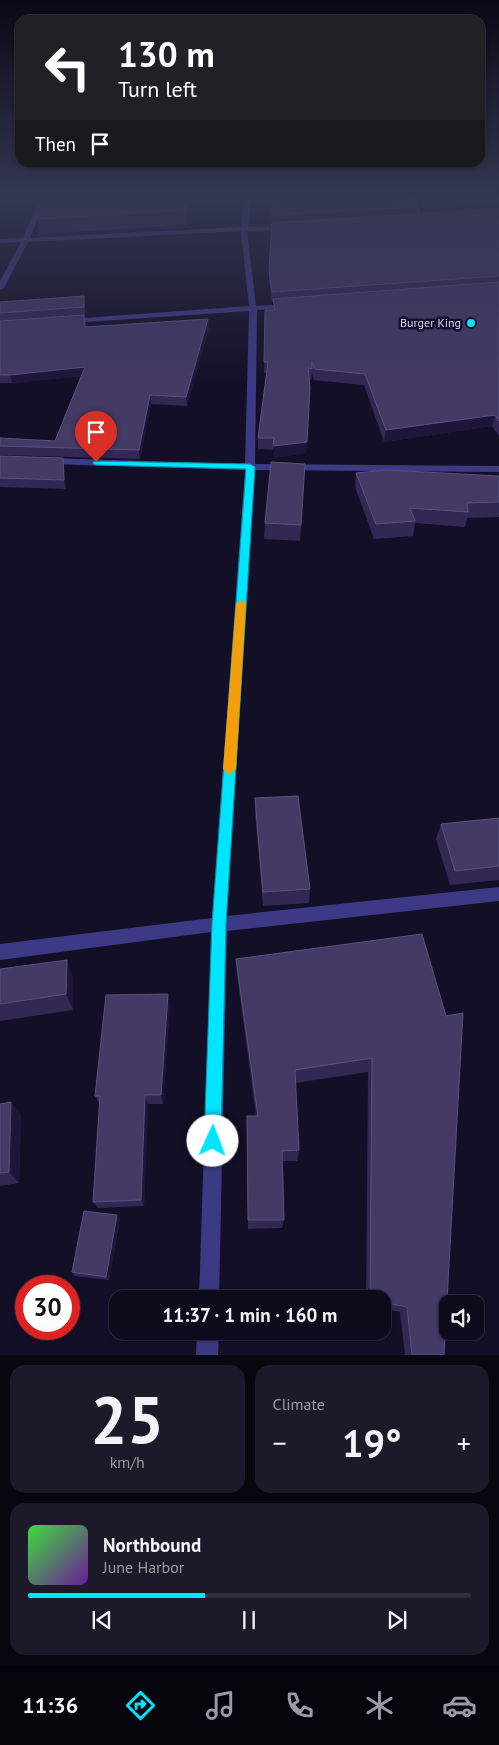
<!DOCTYPE html>
<meta charset="utf-8">
<style>
:root{--surface:#0e0b1c;--page:#1c1929;--text:#f1f3f6;--muted:#9b9ba3;--line:#2e2b3b;--accent:#00e5ff}
body{margin:0;font-family:"PT Sans",sans-serif;background:var(--page);color:var(--text);height:100vh;display:flex;flex-direction:column;font-size:19px;white-space:nowrap}
*{box-sizing:border-box;margin:0}
p{font-size:16px;color:var(--muted)}
.icon{flex:none;width:28px;height:28px;fill:none;stroke:currentColor;stroke-width:2;stroke-linecap:round;stroke-linejoin:round}
.map{position:relative;height:1355px;overflow:hidden}
.sheet{display:flex;flex-direction:column;gap:10px;padding:10px;background:#08060f;flex:1}
.sheet>*{flex:none}
.hud{position:absolute;left:15px;top:15px;width:470px;height:152px;border-radius:15px;box-shadow:0 1px 4px #0004,0 0 0 1px var(--line);background:#202124;color:#fff;overflow:hidden}
.fabs{position:absolute;left:439px;top:1295px;display:grid;gap:10px}
.fabs a{display:grid;place-items:center;width:45px;height:45px;border-radius:10px;background:var(--surface);box-shadow:0 1px 4px #0004,0 0 0 1px var(--line);font-size:25px}
.speed{position:absolute;left:15px;top:1275px;display:flex;gap:10px;font-size:25px;font-weight:700;text-align:center}
.speed>*{display:grid;place-content:center;width:65px;height:65px;border-radius:50%;background:var(--surface);box-shadow:0 1px 4px #0004,0 0 0 1px var(--line);line-height:1}
.speed .limit{border:8px solid #d22;background:#fff;color:#111}
.pin{position:absolute;display:grid;place-items:center;width:42px;height:42px;color:#fff;margin:-51px -21px;border-radius:50% 50% 50% 0;rotate:-45deg;box-shadow:0 0 5px #0007}
.pin .icon{rotate:45deg}
.me{position:absolute;width:55px;margin:-28px;rotate:2deg;stroke-linejoin:round;filter:drop-shadow(0 0 4px #0008)}
.turn{display:flex;align-items:center;gap:18px;height:105px;padding:0 20px;font-size:22px}
.turn .icon{width:65px;height:65px;stroke-width:2.5}
.turn b{display:block;font-size:35px;line-height:42px}
.then{display:flex;align-items:center;height:48px;padding:0 20px;background:#0003;gap:10px;font-size:19px}
.big{font-size:38px;font-weight:700;line-height:1.1}
.sheet .card{flex:1;display:flex;flex-direction:column;justify-content:center;gap:8px;min-width:0;padding:0 18px;border-radius:15px;background:var(--page)}
.sheet .dial{align-items:center;gap:0}
.dial b{font-size:65px;line-height:1}
.song{display:flex;align-items:center;gap:15px}
.cover{width:60px;height:60px;border-radius:8px;background:linear-gradient(135deg,hsl(120 70% 55%),hsl(280 70% 35%))}
.played{height:5px;border-radius:2px;background:linear-gradient(90deg,var(--accent) 40%,var(--line) 40%)}
.keys{display:flex;justify-content:space-around;direction:ltr}
.heat{display:flex;justify-content:space-between;align-items:center;font-size:28px;direction:ltr}
.sheet .tiles{flex:1;display:grid;gap:10px;grid-template-columns:1fr 1fr}
.card:last-child{grid-column:span 2}
.trip{position:absolute;left:109px;top:1290px;width:282px;height:50px;border-radius:15px;background:var(--surface);box-shadow:0 1px 4px #0004,0 0 0 1px var(--line);font-weight:700;line-height:50px;text-align:center}
.tabs{display:flex;height:80px;justify-content:space-around;align-items:center;background:#06040b;color:var(--muted)}
.tabs .icon{width:35px;height:35px}
.tabs .active{color:var(--accent)}
.tabs b{font-size:22px;color:var(--text)}
.map>svg:first-child{display:block}
.lines{fill:none;stroke-linecap:round;stroke-linejoin:round}
.minor{fill:#3d3a85;fill-rule:evenodd}
.wall{fill:#312854}
.shaded-wall{fill:#1d163a}
.building{fill:#433a66;stroke:#5a527e}
.route{fill:#00e5ff;stroke:#0095a6}
.slow{fill:#f59e0b}
.poi-dot{fill:#00e5ff;stroke:#130f26;stroke-width:2}
.labels{text-anchor:middle;stroke-width:5;stroke-linejoin:round;paint-order:stroke}
.far-poi-label{font-size:12px;fill:#d9d4ff;stroke:#130f26;text-anchor:end}
</style>
<div class="map">
<svg width="499" height="1355" viewBox="0 0 499 1355">
<rect width="100%" height="100%" fill="#130f26"/>
<g class="lines">
<g class="minor">
<path d="M 41,195 L 47,195 L 30,238 L 241,227 L 245,195 L 251,195 L 248,227 L 289,226 L 290,227 L 287,229 L 247,231 L 256,306 L 289,304 L 293,306 L 289,308 L 257,310 L 255,464 L 499,466 L 499,472 L 255,470 L 227,916 L 499,887 L 499,901 L 227,931 L 219,1299 L 199,1299 L 211,932 L 0,960 L 0,944 L 212,918 L 245,470 L 47,464 L 42,461 L 47,458 L 245,464 L 249,311 L 70,323 L 66,321 L 70,319 L 249,306 L 241,231 L 28,242 L 4,288 L 0,290 L 0,281 L 21,242 L 0,243 L 0,239 L 23,238 Z"/>
<path d="M 409,195 L 415,195 L 423,220 L 418,219 Z"/>
<path d="M 197,1331 L 219,1331 L 218,1355 L 196,1355 Z"/>
</g>
</g>
<g class="wall">
<path d="M 417,195 L 499,195 L 499,436 L 492,426 L 384,442 L 364,385 L 314,380 L 312,373 L 311,380 L 309,380 L 306,453 L 273,458 L 273,450 L 258,449 L 258,438 L 267,373 L 264,373 L 265,310 L 273,310 L 273,302 L 272,302 L 269,280 L 272,215 L 416,207 L 415,214 L 424,214 Z"/>
<path d="M 186,210 L 187,225 L 39,234 L 37,219 Z"/>
<path d="M 0,302 L 85,304 L 85,315 L 84,315 L 86,327 L 208,319 L 209,327 L 187,406 L 151,404 L 140,459 L 0,455 L 0,438 L 55,441 L 81,376 L 12,383 L 0,383 Z"/>
<path d="M 0,456 L 64,467 L 66,489 L 0,487 Z"/>
<path d="M 305,464 L 300,541 L 264,539 L 265,523 Z"/>
<path d="M 356,473 L 499,476 L 499,517 L 467,518 L 465,527 L 415,523 L 413,536 L 374,539 L 355,487 Z"/>
<path d="M 255,798 L 310,889 L 309,903 L 263,906 L 255,813 Z"/>
<path d="M 499,818 L 499,880 L 450,885 L 436,839 L 441,824 Z"/>
<path d="M 422,934 L 444,1355 L 405,1355 L 400,1312 L 382,1309 L 382,1299 L 366,1299 L 368,1072 L 295,1083 L 299,1150 L 297,1161 L 283,1161 L 284,1220 L 282,1228 L 248,1229 L 247,1116 L 256,1116 L 237,975 L 236,959 Z"/>
<path d="M 0,969 L 73,976 L 73,1010 L 0,1021 Z"/>
<path d="M 170,1005 L 163,1104 L 148,1104 L 144,1206 L 98,1208 L 93,1202 L 100,1105 L 95,1096 Z"/>
<path d="M 11,1102 L 21,1115 L 19,1183 L 0,1186 L 0,1104 Z"/>
<path d="M 117,1215 L 120,1219 L 109,1280 L 75,1276 L 72,1272 Z"/>
</g>
<g class="shaded-wall">
<path d="M 208,319 L 209,327 L 187,406 L 186,397 Z"/>
<path d="M 85,367 L 86,376 L 12,383 L 10,375 Z"/>
<path d="M 310,387 L 306,453 L 273,458 L 273,446 Z"/>
<path d="M 150,395 L 151,404 L 140,459 L 139,450 Z"/>
<path d="M 495,415 L 492,426 L 384,442 L 386,430 Z"/>
<path d="M 63,458 L 64,467 L 66,489 L 64,480 Z"/>
<path d="M 67,960 L 73,976 L 73,1010 L 66,994 Z"/>
<path d="M 168,994 L 170,1005 L 163,1104 L 161,1095 Z"/>
<path d="M 145,1095 L 148,1104 L 144,1206 L 141,1200 Z"/>
<path d="M 11,1102 L 21,1115 L 19,1183 L 9,1172 Z"/>
<path d="M 117,1215 L 120,1219 L 109,1280 L 106,1277 Z"/>
</g>
<g class="building">
<path d="M 49,195 L 180,195 L 186,210 L 37,219 Z"/>
<path d="M 273,195 L 412,195 L 416,207 L 272,215 Z"/>
<path d="M 422,195 L 499,195 L 499,202 L 427,207 Z"/>
<path d="M 499,209 L 499,276 L 272,292 L 269,270 L 272,223 Z"/>
<path d="M 499,282 L 499,421 L 495,415 L 386,430 L 365,374 L 315,369 L 312,362 L 312,369 L 308,368 L 310,387 L 307,442 L 273,446 L 274,438 L 258,438 L 268,362 L 264,362 L 265,310 L 275,310 L 273,299 Z"/>
<path d="M 84,296 L 84,307 L 0,313 L 0,302 Z"/>
<path d="M 84,315 L 85,327 L 208,319 L 186,397 L 150,395 L 139,450 L 0,446 L 0,438 L 55,441 L 85,367 L 10,375 L 0,375 L 0,321 Z"/>
<path d="M 0,456 L 63,458 L 64,480 L 0,478 Z"/>
<path d="M 271,462 L 305,464 L 301,525 L 265,523 Z"/>
<path d="M 386,470 L 499,476 L 499,502 L 467,503 L 468,512 L 410,508 L 415,521 L 376,524 L 356,473 Z"/>
<path d="M 298,796 L 310,889 L 263,892 L 255,798 Z"/>
<path d="M 499,818 L 499,866 L 455,871 L 441,824 Z"/>
<path d="M 422,934 L 446,1016 L 463,1013 L 444,1355 L 412,1355 L 407,1307 L 382,1302 L 382,1299 L 370,1299 L 372,1058 L 295,1070 L 299,1150 L 282,1151 L 284,1220 L 248,1220 L 247,1116 L 258,1116 L 236,959 Z"/>
<path d="M 67,960 L 66,994 L 0,1004 L 0,969 Z"/>
<path d="M 168,994 L 161,1095 L 145,1095 L 141,1200 L 93,1202 L 100,1096 L 95,1096 L 106,995 Z"/>
<path d="M 11,1102 L 9,1172 L 0,1173 L 0,1104 Z"/>
<path d="M 84,1211 L 117,1215 L 106,1277 L 72,1272 Z"/>
</g>
<linearGradient id="sky" x2="0" y2="1"><stop stop-color="#0a0815"/><stop offset="0.51" stop-color="#333752"/><stop offset="1" stop-color="#333752" stop-opacity="0"/></linearGradient>
<rect width="499" height="385" fill="url(#sky)"/>
<path class="route" d="M 93,461 L 250,464 L 255,467 L 226,924 L 221,1141 L 219,1147 L 213,1149 L 207,1147 L 204,1141 L 212,924 L 246,469 L 96,465 L 93,464 Z"/>
<path class="slow" d="M 241,600 L 246,604 L 236,769 L 229,775 L 223,769 L 236,604 Z"/>
<circle class="poi-dot" cx="471" cy="323" r="5"/>
<g class="labels">
<g class="far-poi-label">
<text x="461" y="327">Burger King</text>
</g>
</g>
</svg>
<div class="fabs">
<a><svg class="icon" aria-label="sound" viewBox="0 0 24 24"><path d="M4 9h4l5-4v14l-5-4H4zM17 9q2 3 0 6"/></svg></a>
</div>
<div class="speed"><div class="limit">30</div></div>
<div class="pin" style="left:96px;top:462px;background:#d93025"><svg class="icon" aria-label="arrive" viewBox="0 0 24 24"><path d="M6 21V4h12l-3 4 3 4H6"/></svg></div>
<svg class="me" style="left:213px;top:1141px" viewBox="-20 -20 40 40"><circle r="19" fill="#fff"/><path d="M0-13L10 11 0 6-10 11z" fill="#00e5ff"/></svg>
<div class="trip">11:37 · 1 min · 160 m</div>
<div class="hud">
<div class="turn"><svg class="icon" aria-label="left" viewBox="0 0 24 24"><path d="M17 20v-9H6M10 6l-5 5 5 5"/></svg><div><b>130 m</b>Turn left</div></div>
<div class="then">Then<svg class="icon" aria-label="arrive" viewBox="0 0 24 24"><path d="M6 21V4h12l-3 4 3 4H6"/></svg></div>
</div>
</div>
<section class="sheet">
<div class="tiles">
<div class="card dial"><b>25</b><p>km/h</p></div>
<div class="card"><p>Climate</p>
<div class="heat"><a>−</a><b class="big">19°</b><a>+</a></div>
</div>
<div class="card">
<div class="song"><i class="cover"></i><div><b>Northbound</b><p>June Harbor</p></div></div>
<div class="played"></div>
<div class="keys"><svg class="icon" aria-label="previous" viewBox="0 0 24 24"><path d="M18 5L8 12l10 7zM5 5v14"/></svg><svg class="icon" aria-label="pause" viewBox="0 0 24 24"><path d="M8 5v14M16 5v14"/></svg><svg class="icon" aria-label="next" viewBox="0 0 24 24"><path d="M6 5l10 7-10 7zM19 5v14"/></svg></div>
</div>
</div>
</section>
<nav class="tabs">
<b>11:36</b>
<svg class="icon active" aria-label="directions" viewBox="0 0 24 24"><path d="M12 3l9 9-9 9-9-9zM9 14v-3h6M13 9l2 2-2 2"/></svg>
<svg class="icon" aria-label="music" viewBox="0 0 24 24"><path d="M9 18V5l10-2v13"/><circle cx="6" cy="18" r="3"/><circle cx="16" cy="16" r="3"/></svg>
<svg class="icon" aria-label="phone" viewBox="0 0 24 24"><path d="M5 4h4l2 5-3 2q2 4 5 5l2-3 5 2v4C11 20 4 13 5 4z"/></svg>
<svg class="icon" aria-label="climate" viewBox="0 0 24 24"><path d="M12 3v18M4 7l16 10M4 17L20 7"/></svg>
<svg class="icon" aria-label="car" viewBox="0 0 24 24"><path d="M5 17H2v-5l4-1 3-4h7l3 4 3 1v5h-3M9 17h6M6 11h13"/><circle cx="7" cy="17" r="2"/><circle cx="17" cy="17" r="2"/></svg>
</nav>
